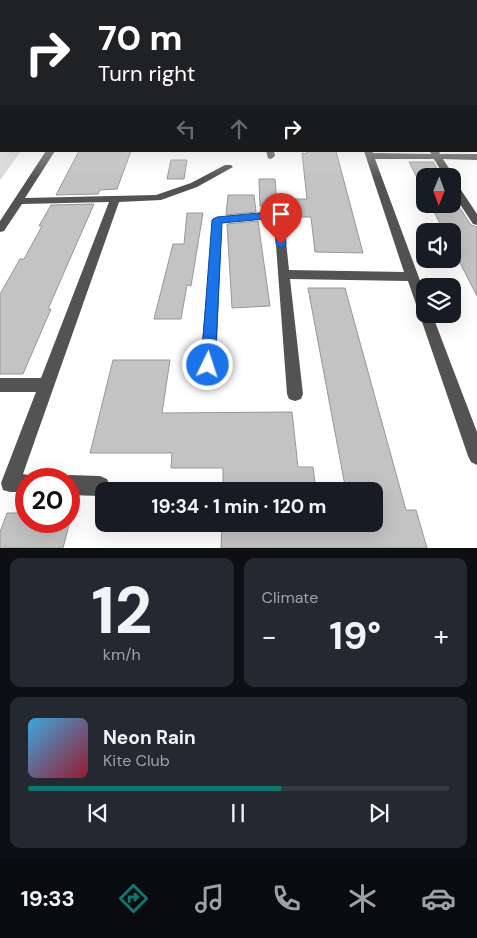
<!DOCTYPE html>
<meta charset="utf-8">
<style>
:root{--surface:#171b24;--page:#242831;--text:#f1f3f6;--muted:#9ea1a6;--line:#363941;--accent:#0f766e}
body{margin:0;font-family:"DM Sans",sans-serif;background:var(--page);color:var(--text);height:100vh;display:flex;flex-direction:column;font-size:19px;white-space:nowrap}
*{box-sizing:border-box;margin:0}
p{font-size:16px;color:var(--muted)}
.icon{flex:none;width:28px;height:28px;fill:none;stroke:currentColor;stroke-width:2;stroke-linecap:round;stroke-linejoin:round}
.map{position:relative;height:548px;overflow:hidden}
.drawer{display:flex;flex-direction:column;gap:10px;padding:10px;background:#0d0f14;flex:1}
.drawer>*{flex:none}
.banner{position:absolute;left:0px;top:0px;width:478px;height:152px;box-shadow:0 5px 20px #0002;background:#202124;color:#fff;overflow:hidden}
.needle{width:32px;rotate:181deg}
.controls{position:absolute;left:416px;top:168px;display:grid;gap:10px}
.controls a{display:grid;place-items:center;width:45px;height:45px;border-radius:10px;background:var(--surface);box-shadow:0 5px 20px #0002;font-size:25px}
.speed{position:absolute;left:15px;top:468px;display:flex;gap:10px;font-size:25px;font-weight:700;text-align:center}
.speed>*{display:grid;place-content:center;width:65px;height:65px;border-radius:50%;background:var(--surface);box-shadow:0 5px 20px #0002;line-height:1}
.speed .limit{border:8px solid #d22;background:#fff;color:#111}
.pin{position:absolute;display:grid;place-items:center;width:42px;height:42px;color:#fff;margin:-51px -21px;border-radius:50% 50% 50% 0;rotate:-45deg;box-shadow:0 0 5px #0007}
.pin .icon{rotate:45deg}
.me{position:absolute;width:55px;margin:-28px;rotate:4deg;stroke-linejoin:round;filter:drop-shadow(0 0 4px #0008)}
.turn{display:flex;align-items:center;gap:18px;height:105px;padding:0 15px;font-size:22px}
.turn .icon{width:65px;height:65px;stroke-width:2.5}
.turn b{display:block;font-size:35px;line-height:42px}
.lanes{display:flex;align-items:center;height:48px;padding:0 15px;background:#0003;justify-content:center;gap:25px;direction:ltr}
.lanes .off{opacity:.35}
.big{font-size:38px;font-weight:700;line-height:1.1}
.drawer .tile{flex:1;display:flex;flex-direction:column;justify-content:center;gap:8px;min-width:0;padding:0 18px;border-radius:10px;background:var(--page)}
.drawer .dial{align-items:center;gap:0}
.dial b{font-size:65px;line-height:1}
.song{display:flex;align-items:center;gap:15px}
.cover{width:60px;height:60px;border-radius:8px;background:linear-gradient(135deg,hsl(200 70% 55%),hsl(350 70% 35%))}
.played{height:5px;border-radius:2px;background:linear-gradient(90deg,var(--accent) 60%,var(--line) 60%)}
.keys{display:flex;justify-content:space-around;direction:ltr}
.heat{display:flex;justify-content:space-between;align-items:center;font-size:28px;direction:ltr}
.drawer .tiles{flex:1;display:grid;gap:10px;grid-template-columns:1fr 1fr}
.tile:last-child{grid-column:span 2}
.trip{position:absolute;left:95px;top:482px;width:288px;height:50px;border-radius:10px;background:var(--surface);box-shadow:0 5px 20px #0002;font-weight:700;line-height:50px;text-align:center}
.tabs{display:flex;height:80px;justify-content:space-around;align-items:center;background:#090b0e;color:var(--muted)}
.tabs .icon{width:35px;height:35px}
.tabs .on{color:var(--accent)}
.tabs b{font-size:22px;color:var(--text)}
.map>svg:first-child{display:block}
.green{fill:#dadada}
.building{fill:#c3c3c3;stroke:#979797}
.lines{fill:none;stroke-linecap:round;stroke-linejoin:round}
.minor{fill:#535353;fill-rule:evenodd}
.route{fill:#1a73e8;stroke:#114b97}
</style>
<div class="map">
<svg width="477" height="548" viewBox="0 0 477 548">
<rect width="100%" height="100%" fill="#fff"/>
<path class="green" d="M 0,101 L 1,151 L 21,151 L 0,180 Z"/>
<g class="building">
<path d="M 79,151 L 131,151 L 117,189 L 100,190 L 98,194 L 56,195 Z"/>
<path d="M 306,151 L 336,151 L 363,253 L 315,252 L 311,217 L 294,217 L 292,199 L 307,199 L 302,153 L 307,154 Z"/>
<path d="M 171,160 L 187,160 L 184,179 L 167,179 Z"/>
<path d="M 409,162 L 433,162 L 442,176 L 425,176 L 425,193 Z"/>
<path d="M 259,179 L 275,179 L 277,207 L 260,206 Z"/>
<path d="M 228,195 L 254,195 L 256,212 L 226,215 Z"/>
<path d="M 452,196 L 471,225 L 477,227 L 477,296 L 452,247 L 452,231 L 444,231 L 430,204 L 452,204 Z"/>
<path d="M 94,204 L 48,309 L 51,309 L 23,374 L 0,374 L 0,294 L 20,259 L 24,259 L 42,226 L 39,226 L 51,205 Z"/>
<path d="M 187,213 L 203,213 L 191,286 L 187,285 L 181,319 L 154,319 L 173,244 L 184,244 Z"/>
<path d="M 258,221 L 270,306 L 232,308 L 227,224 Z"/>
<path d="M 308,288 L 345,288 L 406,510 L 416,510 L 427,548 L 221,548 L 222,524 L 374,524 L 374,491 L 346,491 Z"/>
<path d="M 113,360 L 170,360 L 162,413 L 292,412 L 298,467 L 313,467 L 316,491 L 223,491 L 223,468 L 171,468 L 172,453 L 90,453 Z"/>
<path d="M 7,513 L 26,513 L 26,521 L 70,521 L 63,548 L 0,548 L 0,532 Z"/>
</g>
<g class="lines">
<g class="minor">
<path d="M 476,137 L 477,137 L 477,143 L 476,142 Z"/>
<path d="M 46,151 L 55,151 L 25,198 L 156,195 L 191,183 L 225,165 L 231,165 L 233,167 L 197,187 L 161,200 L 119,202 L 23,474 L 33,476 L 34,479 L 26,479 L 26,492 L 10,492 L 3,490 L 1,483 L 36,392 L 0,392 L 0,378 L 41,378 L 109,202 L 22,204 L 4,231 L 0,232 L 0,221 Z"/>
<path d="M 266,151 L 274,151 L 275,156 L 271,159 L 268,158 Z"/>
<path d="M 364,151 L 372,151 L 373,153 L 431,154 L 430,151 L 439,151 L 440,154 L 477,154 L 477,160 L 443,159 L 454,176 L 452,178 L 452,176 L 444,176 L 434,159 L 375,159 L 425,294 L 425,314 L 432,314 L 477,432 L 477,465 L 471,462 L 468,456 L 408,281 L 290,279 L 303,394 L 301,399 L 295,401 L 289,399 L 287,394 L 274,218 L 222,223 L 216,365 L 213,370 L 208,372 L 203,370 L 200,365 L 213,218 L 283,212 L 289,270 L 404,272 Z"/>
<path d="M 452,180 L 455,181 L 477,214 L 477,225 L 473,224 L 452,192 Z"/>
<path d="M 69,475 L 100,476 L 107,479 L 110,486 L 107,491 L 104,491 L 104,494 L 100,496 L 69,495 L 69,479 L 62,479 Z"/>
</g>
</g>
<linearGradient id="sky" x2="0" y2="1"><stop stop-color="#8baccc"/><stop offset="0.57" stop-color="#fff"/><stop offset="1" stop-color="#fff" stop-opacity="0"/></linearGradient>
<rect width="477" height="178" fill="url(#sky)"/>
<path class="route" d="M 279,211 L 284,214 L 286,244 L 281,248 L 276,244 L 275,218 L 222,223 L 215,365 L 213,370 L 208,371 L 203,370 L 201,365 L 212,220 L 217,217 Z"/>
</svg>
<div class="controls">
<a><svg class="needle" viewBox="-14 -14 28 28"><path d="M0-13l5 13h-10z" fill="#e53935"/><path d="M0 13l5-13h-10z" fill="#9ea1a6"/></svg></a>
<a><svg class="icon" aria-label="sound" viewBox="0 0 24 24"><path d="M4 9h4l5-4v14l-5-4H4zM17 9q2 3 0 6"/></svg></a>
<a><svg class="icon" aria-label="layers" viewBox="0 0 24 24"><path d="M12 4l9 5-9 5-9-5zM3 14l9 5 9-5"/></svg></a>
</div>
<div class="speed"><div class="limit">20</div></div>
<div class="pin" style="left:281px;top:244px;background:#d93025"><svg class="icon" aria-label="arrive" viewBox="0 0 24 24"><path d="M6 21V4h12l-3 4 3 4H6"/></svg></div>
<svg class="me" style="left:208px;top:365px" viewBox="-20 -20 40 40"><circle r="17" fill="#1a73e8" stroke="#fff" stroke-width="3"/><path d="M0-11L8 9 0 5-8 9z" fill="#fff"/></svg>
<div class="trip">19:34 · 1 min · 120 m</div>
<div class="banner">
<div class="turn"><svg class="icon" aria-label="right" viewBox="0 0 24 24"><path d="M7 20v-9h11M14 6l5 5-5 5"/></svg><div><b>70 m</b>Turn right</div></div>
<div class="lanes"><svg class="icon off" aria-label="left" viewBox="0 0 24 24"><path d="M17 20v-9H6M10 6l-5 5 5 5"/></svg><svg class="icon off" aria-label="ahead" viewBox="0 0 24 24"><path d="M12 20V5M6 11l6-6 6 6"/></svg><svg class="icon" aria-label="right" viewBox="0 0 24 24"><path d="M7 20v-9h11M14 6l5 5-5 5"/></svg></div>
</div>
</div>
<section class="drawer">
<div class="tiles">
<div class="tile dial"><b>12</b><p>km/h</p></div>
<div class="tile"><p>Climate</p>
<div class="heat"><a>−</a><b class="big">19°</b><a>+</a></div>
</div>
<div class="tile">
<div class="song"><i class="cover"></i><div><b>Neon Rain</b><p>Kite Club</p></div></div>
<div class="played"></div>
<div class="keys"><svg class="icon" aria-label="previous" viewBox="0 0 24 24"><path d="M18 5L8 12l10 7zM5 5v14"/></svg><svg class="icon" aria-label="pause" viewBox="0 0 24 24"><path d="M8 5v14M16 5v14"/></svg><svg class="icon" aria-label="next" viewBox="0 0 24 24"><path d="M6 5l10 7-10 7zM19 5v14"/></svg></div>
</div>
</div>
</section>
<nav class="tabs">
<b>19:33</b>
<svg class="icon on" aria-label="directions" viewBox="0 0 24 24"><path d="M12 3l9 9-9 9-9-9zM9 14v-3h6M13 9l2 2-2 2"/></svg>
<svg class="icon" aria-label="music" viewBox="0 0 24 24"><path d="M9 18V5l10-2v13"/><circle cx="6" cy="18" r="3"/><circle cx="16" cy="16" r="3"/></svg>
<svg class="icon" aria-label="phone" viewBox="0 0 24 24"><path d="M5 4h4l2 5-3 2q2 4 5 5l2-3 5 2v4C11 20 4 13 5 4z"/></svg>
<svg class="icon" aria-label="climate" viewBox="0 0 24 24"><path d="M12 3v18M4 7l16 10M4 17L20 7"/></svg>
<svg class="icon" aria-label="car" viewBox="0 0 24 24"><path d="M5 17H2v-5l4-1 3-4h7l3 4 3 1v5h-3M9 17h6M6 11h13"/><circle cx="7" cy="17" r="2"/><circle cx="17" cy="17" r="2"/></svg>
</nav>
